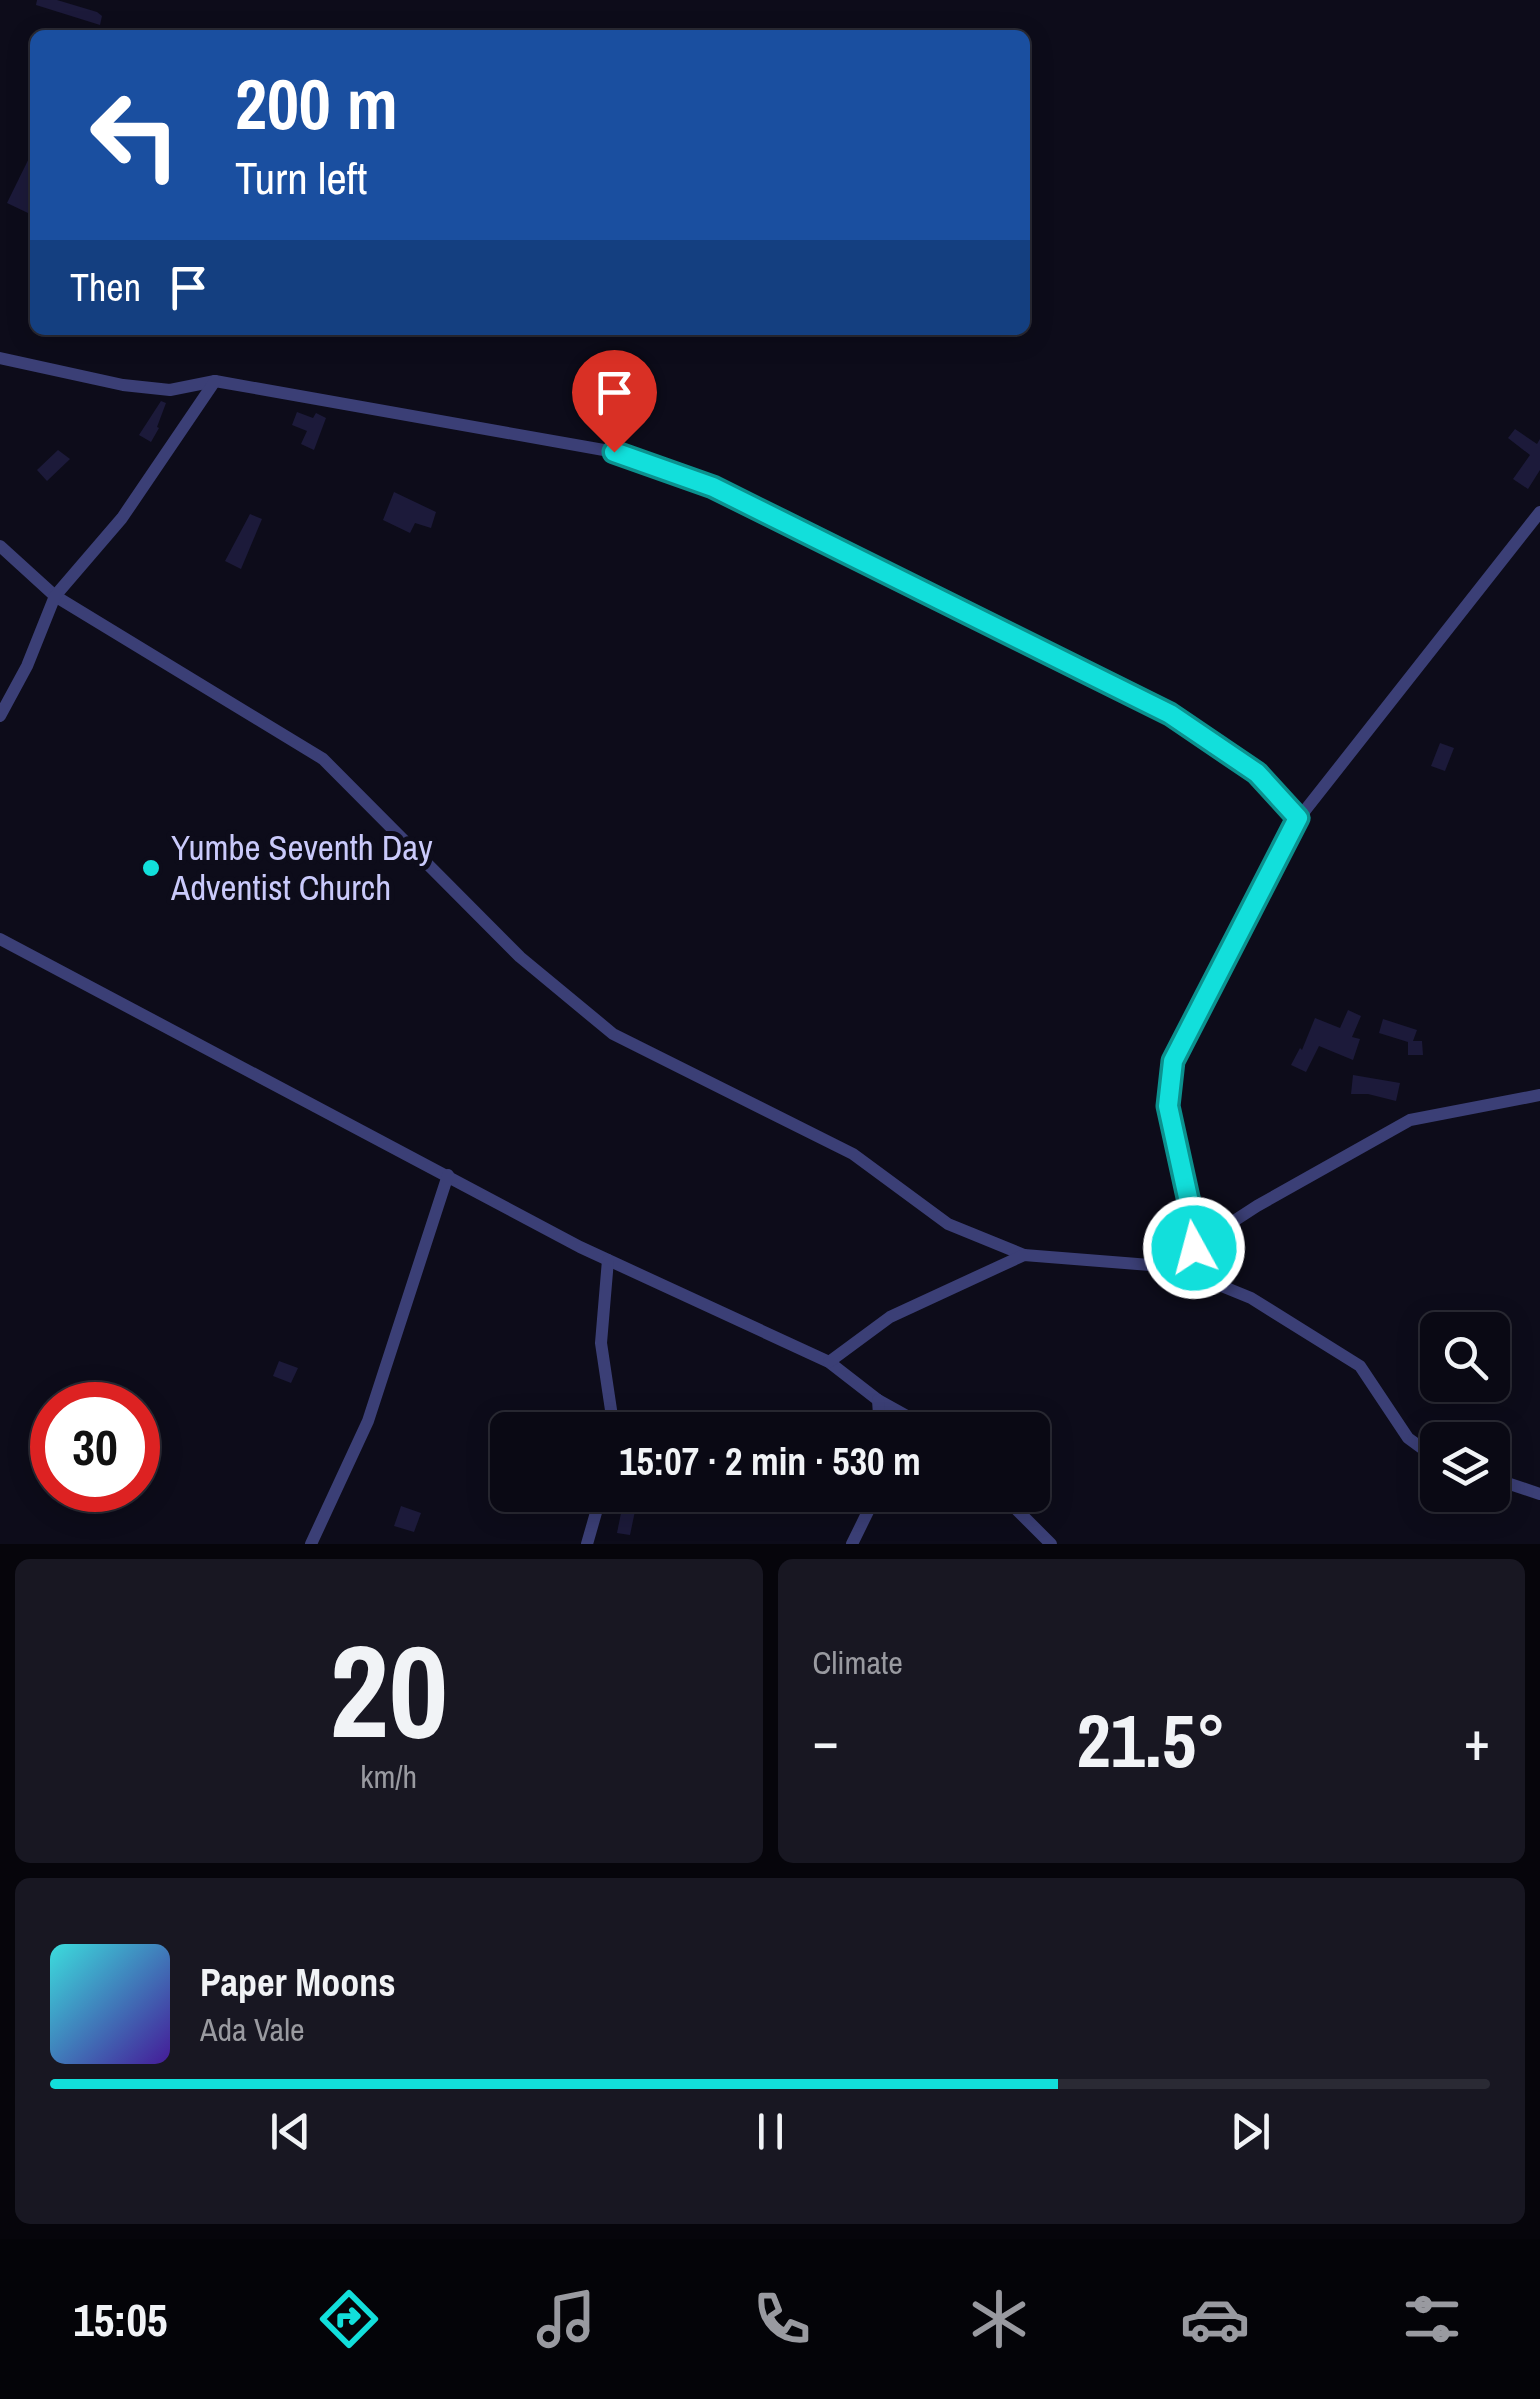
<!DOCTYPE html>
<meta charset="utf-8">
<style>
:root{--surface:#0a0914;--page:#181722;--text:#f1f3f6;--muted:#999aa0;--line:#2a2a34;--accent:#12dfdb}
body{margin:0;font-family:"Archivo Narrow",sans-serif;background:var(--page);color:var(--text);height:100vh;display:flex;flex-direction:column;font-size:38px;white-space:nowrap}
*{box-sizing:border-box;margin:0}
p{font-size:32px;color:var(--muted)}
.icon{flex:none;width:55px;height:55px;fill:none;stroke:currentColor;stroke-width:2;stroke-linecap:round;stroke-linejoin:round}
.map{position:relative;height:1544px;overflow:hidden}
.drawer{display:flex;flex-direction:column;gap:15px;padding:15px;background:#06050b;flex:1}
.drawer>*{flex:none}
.guide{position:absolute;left:30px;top:30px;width:1000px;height:305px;border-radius:15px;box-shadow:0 5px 25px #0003,0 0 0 2px var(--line);background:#1a4fa0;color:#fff;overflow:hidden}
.tools{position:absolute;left:1420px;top:1312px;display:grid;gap:20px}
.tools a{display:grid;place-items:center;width:90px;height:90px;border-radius:15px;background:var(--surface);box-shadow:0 5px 25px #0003,0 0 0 2px var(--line);font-size:50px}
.speed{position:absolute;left:30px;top:1382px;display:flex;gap:20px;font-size:50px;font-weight:700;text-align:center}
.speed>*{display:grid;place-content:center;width:130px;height:130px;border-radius:50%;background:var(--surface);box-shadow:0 5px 25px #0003,0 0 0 2px var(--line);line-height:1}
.speed .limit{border:15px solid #d22;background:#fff;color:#111}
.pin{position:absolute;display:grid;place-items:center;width:85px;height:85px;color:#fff;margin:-102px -42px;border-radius:50% 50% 50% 0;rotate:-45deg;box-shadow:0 0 10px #0007}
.pin .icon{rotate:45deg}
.me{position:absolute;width:110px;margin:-55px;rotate:353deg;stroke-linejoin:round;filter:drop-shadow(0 0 8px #0008)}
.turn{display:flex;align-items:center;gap:35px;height:210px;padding:0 40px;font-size:45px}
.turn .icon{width:130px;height:130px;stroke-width:2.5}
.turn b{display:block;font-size:70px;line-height:85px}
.then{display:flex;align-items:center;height:95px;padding:0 40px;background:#0003;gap:20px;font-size:38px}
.big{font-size:75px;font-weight:800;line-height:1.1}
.drawer .widget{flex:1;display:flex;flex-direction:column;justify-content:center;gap:15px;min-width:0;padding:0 35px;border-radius:15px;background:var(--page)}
.drawer .dial{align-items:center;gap:0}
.dial b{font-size:130px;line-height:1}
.song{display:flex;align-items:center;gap:30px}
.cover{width:120px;height:120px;border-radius:15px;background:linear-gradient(135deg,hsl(180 70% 55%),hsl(260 70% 35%))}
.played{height:10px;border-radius:5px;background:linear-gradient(90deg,var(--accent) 70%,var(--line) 70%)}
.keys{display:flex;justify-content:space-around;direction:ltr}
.heat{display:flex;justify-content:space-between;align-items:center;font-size:55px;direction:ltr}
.drawer .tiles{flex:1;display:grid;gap:15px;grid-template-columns:1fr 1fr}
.widget:last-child{grid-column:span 2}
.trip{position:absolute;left:490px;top:1412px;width:560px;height:100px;border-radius:15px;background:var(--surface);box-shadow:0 5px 25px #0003,0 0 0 2px var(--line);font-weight:800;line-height:100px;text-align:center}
.tabs{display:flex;height:160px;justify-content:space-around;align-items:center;background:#040408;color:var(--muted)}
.tabs .icon{width:70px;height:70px}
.tabs .active{color:var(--accent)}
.tabs b{font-size:45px;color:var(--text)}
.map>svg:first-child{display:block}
.building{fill:#1c1a3a}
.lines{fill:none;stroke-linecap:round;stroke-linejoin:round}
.minor{stroke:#3b3f76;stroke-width:12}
.route-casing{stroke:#0c918e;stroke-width:25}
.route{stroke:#12dfdb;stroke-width:18}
.poi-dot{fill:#12dfdb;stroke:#0d0c1a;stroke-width:4}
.labels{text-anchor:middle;stroke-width:10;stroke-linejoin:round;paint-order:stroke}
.poi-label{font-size:35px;fill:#cacafb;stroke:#0d0c1a;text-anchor:start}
</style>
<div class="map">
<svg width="1540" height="1544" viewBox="0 0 1540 1544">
<rect width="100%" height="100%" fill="#0d0c1a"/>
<g class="building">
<path d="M 37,0 L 57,0 L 97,12 L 102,16 L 100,25 L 36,5 Z"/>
<path d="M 35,146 L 35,200 L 28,213 L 7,203 Z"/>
<path d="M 161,401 L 166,403 L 157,427 L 159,428 L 151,442 L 139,435 Z"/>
<path d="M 297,412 L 313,418 L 316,413 L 326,418 L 314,450 L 301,444 L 307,431 L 292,425 Z"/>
<path d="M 1515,429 L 1537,444 L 1540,439 L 1540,470 L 1528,489 L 1513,479 L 1530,455 L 1508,438 Z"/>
<path d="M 58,450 L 70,459 L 47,481 L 37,470 Z"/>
<path d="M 394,492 L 436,512 L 431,528 L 415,523 L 410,533 L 383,520 Z"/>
<path d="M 250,514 L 262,519 L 241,569 L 225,561 Z"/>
<path d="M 1440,743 L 1454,748 L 1445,771 L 1431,766 Z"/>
<path d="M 1348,1010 L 1361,1016 L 1352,1037 L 1360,1039 L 1353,1060 L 1319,1046 L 1306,1072 L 1291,1065 L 1300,1048 L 1302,1050 L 1315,1018 L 1340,1028 Z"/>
<path d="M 1383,1019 L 1417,1030 L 1413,1041 L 1422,1041 L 1423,1055 L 1408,1055 L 1408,1042 L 1379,1033 Z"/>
<path d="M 1353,1075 L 1400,1083 L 1396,1101 L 1368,1094 L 1351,1094 Z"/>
<path d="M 279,1361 L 298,1368 L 291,1383 L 273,1376 Z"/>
<path d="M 401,1506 L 421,1513 L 414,1532 L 394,1526 Z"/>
<path d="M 622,1508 L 635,1511 L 630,1535 L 617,1533 Z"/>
</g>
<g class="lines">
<g class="minor">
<path d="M 0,358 L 123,385 L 170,390 L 215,381 L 615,452 L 713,487 L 1170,714 L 1257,773 L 1299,818"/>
<path d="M 0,546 L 55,596 L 323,759 L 520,957 L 613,1034 L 853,1154 L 948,1224 L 1024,1255"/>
<path d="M 0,716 L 27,666 L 55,596 L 122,518 L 215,381"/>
<path d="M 0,939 L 580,1247 L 829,1362 L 878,1400 L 932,1430"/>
<path d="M 1194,1247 L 1196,1234 L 1168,1105 L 1173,1061 L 1299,818 L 1540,512"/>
<path d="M 608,1260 L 601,1343 L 614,1430"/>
<path d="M 1175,1267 L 1194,1247 L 1257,1206 L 1410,1120 L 1540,1095"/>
<path d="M 829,1362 L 890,1317 L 1024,1255 L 1175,1267 L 1251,1298 L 1360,1366 L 1408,1438 L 1438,1460"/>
<path d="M 878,1400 L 880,1430"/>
<path d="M 1492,1478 L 1540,1494"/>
<path d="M 1002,1495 L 1051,1544"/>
<path d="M 311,1544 L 368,1421 L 448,1175"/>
<path d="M 587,1544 L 601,1495"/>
<path d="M 852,1544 L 876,1495"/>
</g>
</g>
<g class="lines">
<defs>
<path id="route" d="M 614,452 L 713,487 L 1170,714 L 1257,773 L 1298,818 L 1173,1061 L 1168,1106 L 1196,1234 L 1194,1248"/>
</defs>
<use href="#route" class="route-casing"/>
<use href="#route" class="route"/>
</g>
<circle class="poi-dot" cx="151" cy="868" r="10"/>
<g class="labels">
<g class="poi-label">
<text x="171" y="860">Yumbe Seventh Day<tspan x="171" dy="40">Adventist Church</tspan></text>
</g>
</g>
</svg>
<div class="tools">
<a><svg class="icon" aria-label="search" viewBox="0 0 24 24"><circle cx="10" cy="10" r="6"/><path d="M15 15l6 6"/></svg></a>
<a><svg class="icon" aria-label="layers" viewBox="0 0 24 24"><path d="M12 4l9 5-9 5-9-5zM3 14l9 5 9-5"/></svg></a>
</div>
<div class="speed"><div class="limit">30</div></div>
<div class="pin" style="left:614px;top:452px;background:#d93025"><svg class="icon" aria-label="arrive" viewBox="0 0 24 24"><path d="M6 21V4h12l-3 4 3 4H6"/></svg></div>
<svg class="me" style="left:1194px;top:1248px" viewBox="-20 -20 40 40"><circle r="17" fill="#12dfdb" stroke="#fff" stroke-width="3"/><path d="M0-11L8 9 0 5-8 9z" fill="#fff"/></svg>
<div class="trip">15:07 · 2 min · 530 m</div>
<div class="guide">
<div class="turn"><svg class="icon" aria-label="left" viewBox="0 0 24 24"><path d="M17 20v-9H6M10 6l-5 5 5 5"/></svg><div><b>200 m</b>Turn left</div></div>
<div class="then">Then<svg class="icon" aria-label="arrive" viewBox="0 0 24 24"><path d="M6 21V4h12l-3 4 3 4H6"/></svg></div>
</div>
</div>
<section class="drawer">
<div class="tiles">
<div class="widget dial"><b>20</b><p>km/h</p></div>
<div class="widget"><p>Climate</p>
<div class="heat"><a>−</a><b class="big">21.5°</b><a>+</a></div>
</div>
<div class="widget">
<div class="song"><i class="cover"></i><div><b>Paper Moons</b><p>Ada Vale</p></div></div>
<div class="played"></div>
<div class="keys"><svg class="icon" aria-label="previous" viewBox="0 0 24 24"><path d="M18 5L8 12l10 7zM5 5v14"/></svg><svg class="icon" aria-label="pause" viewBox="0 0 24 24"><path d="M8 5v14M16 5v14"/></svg><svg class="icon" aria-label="next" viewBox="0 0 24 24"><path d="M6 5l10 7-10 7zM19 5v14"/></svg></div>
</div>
</div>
</section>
<nav class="tabs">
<b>15:05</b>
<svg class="icon active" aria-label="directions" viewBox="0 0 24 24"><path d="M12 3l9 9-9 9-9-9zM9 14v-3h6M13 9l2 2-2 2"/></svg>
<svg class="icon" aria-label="music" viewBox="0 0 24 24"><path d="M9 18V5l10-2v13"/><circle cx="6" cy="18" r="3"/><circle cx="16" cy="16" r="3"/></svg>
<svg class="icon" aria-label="phone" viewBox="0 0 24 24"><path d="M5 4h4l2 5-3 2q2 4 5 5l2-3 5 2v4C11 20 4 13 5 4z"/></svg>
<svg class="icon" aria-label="climate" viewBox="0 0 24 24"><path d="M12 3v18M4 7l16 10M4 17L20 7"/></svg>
<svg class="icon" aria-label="car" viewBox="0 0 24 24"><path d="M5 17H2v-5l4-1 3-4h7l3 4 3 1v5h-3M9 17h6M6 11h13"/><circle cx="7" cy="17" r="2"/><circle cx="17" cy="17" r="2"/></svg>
<svg class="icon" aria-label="filters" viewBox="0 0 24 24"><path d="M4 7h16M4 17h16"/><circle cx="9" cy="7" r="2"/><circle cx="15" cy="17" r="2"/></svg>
</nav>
